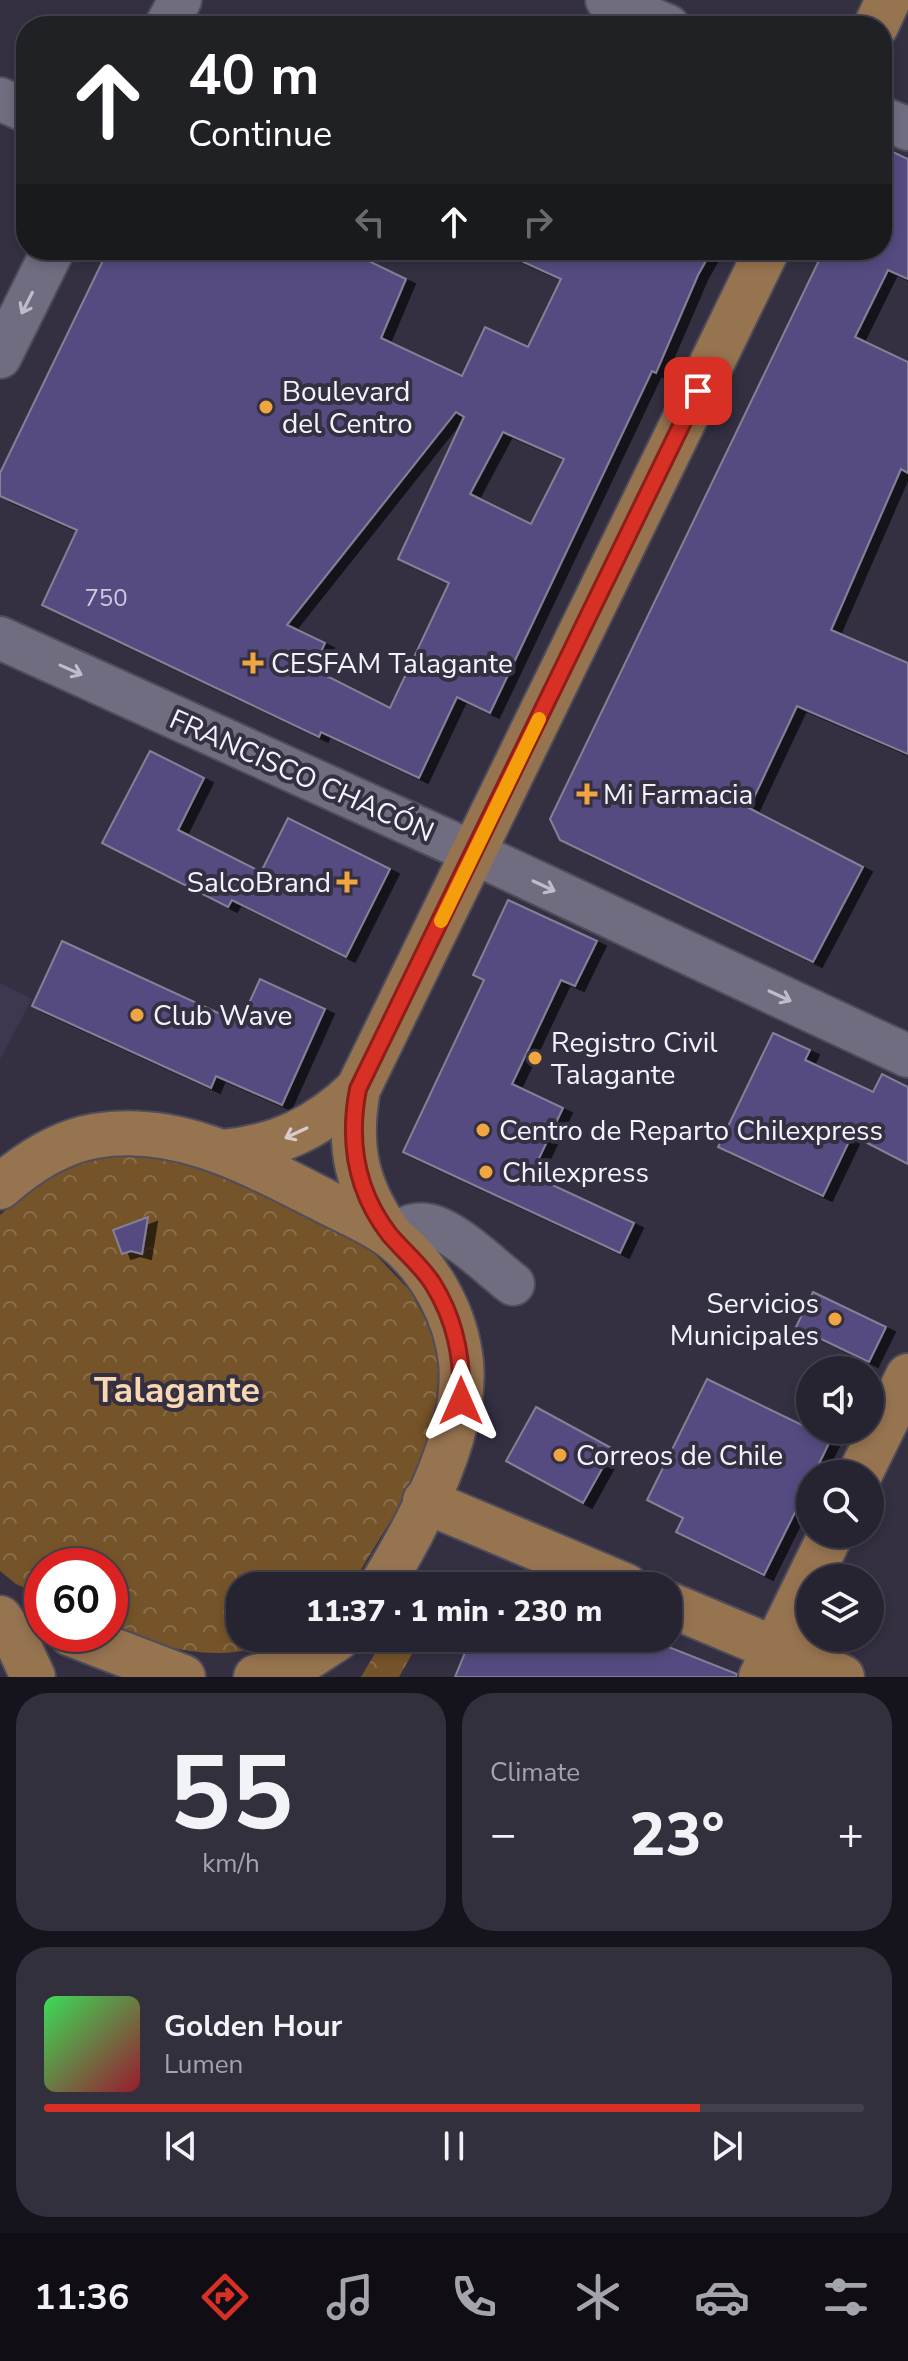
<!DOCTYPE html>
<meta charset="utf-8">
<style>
:root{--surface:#272432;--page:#33303e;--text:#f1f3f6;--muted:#a4a4ac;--line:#43414d;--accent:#d93025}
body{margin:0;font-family:"Nunito Sans",sans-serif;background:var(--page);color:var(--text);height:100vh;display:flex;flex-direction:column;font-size:30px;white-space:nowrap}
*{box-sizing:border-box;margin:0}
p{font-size:26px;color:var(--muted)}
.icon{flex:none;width:44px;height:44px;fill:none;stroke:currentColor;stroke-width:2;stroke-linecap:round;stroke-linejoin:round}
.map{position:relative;height:1677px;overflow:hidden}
.panel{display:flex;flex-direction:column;gap:16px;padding:16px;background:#15141c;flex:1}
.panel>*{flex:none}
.hud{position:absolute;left:16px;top:16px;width:876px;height:244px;border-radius:32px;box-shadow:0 4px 12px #0003,0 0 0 2px var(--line);background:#202124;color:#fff;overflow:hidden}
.controls{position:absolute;left:796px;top:1356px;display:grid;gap:16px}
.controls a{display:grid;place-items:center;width:88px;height:88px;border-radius:50%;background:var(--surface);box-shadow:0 4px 12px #0003,0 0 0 2px var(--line);font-size:40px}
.speed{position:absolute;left:24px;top:1548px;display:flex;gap:16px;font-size:40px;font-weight:700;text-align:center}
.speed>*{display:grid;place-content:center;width:104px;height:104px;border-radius:50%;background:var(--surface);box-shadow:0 4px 12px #0003,0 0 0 2px var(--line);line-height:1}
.speed .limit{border:12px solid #d22;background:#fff;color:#111}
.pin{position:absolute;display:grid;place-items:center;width:68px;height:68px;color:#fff;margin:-34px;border-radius:16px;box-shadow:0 4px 12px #0006}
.me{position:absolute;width:88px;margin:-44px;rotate:0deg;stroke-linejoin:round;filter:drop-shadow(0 0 6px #0008)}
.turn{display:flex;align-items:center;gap:28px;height:168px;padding:0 40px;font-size:36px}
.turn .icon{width:104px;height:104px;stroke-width:2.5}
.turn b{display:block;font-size:56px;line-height:68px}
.lanes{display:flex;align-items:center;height:76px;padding:0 40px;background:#0003;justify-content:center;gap:40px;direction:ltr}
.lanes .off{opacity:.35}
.big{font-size:60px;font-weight:800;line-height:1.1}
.panel .tile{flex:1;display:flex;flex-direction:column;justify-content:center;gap:12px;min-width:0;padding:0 28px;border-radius:32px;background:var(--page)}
.panel .dial{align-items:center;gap:0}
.dial b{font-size:104px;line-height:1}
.song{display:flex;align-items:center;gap:24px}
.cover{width:96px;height:96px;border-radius:12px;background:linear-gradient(135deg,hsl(130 70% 55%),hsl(350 70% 35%))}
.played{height:8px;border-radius:4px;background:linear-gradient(90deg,var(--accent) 80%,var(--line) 80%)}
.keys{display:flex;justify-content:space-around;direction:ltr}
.heat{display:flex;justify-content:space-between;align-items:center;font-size:44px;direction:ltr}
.panel .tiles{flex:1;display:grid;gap:16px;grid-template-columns:1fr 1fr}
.tile:last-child{grid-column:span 2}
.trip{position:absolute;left:226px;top:1572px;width:456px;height:80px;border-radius:32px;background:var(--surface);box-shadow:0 4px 12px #0003,0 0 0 2px var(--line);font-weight:800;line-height:80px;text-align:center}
.tabs{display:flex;height:128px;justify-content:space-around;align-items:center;background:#100e14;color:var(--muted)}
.tabs .icon{width:56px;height:56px}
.tabs .active{color:var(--accent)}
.tabs b{font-size:36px;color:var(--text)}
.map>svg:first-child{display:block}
.built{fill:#3d3850}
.park{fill:url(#park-crowns)}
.building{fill:#574b81;stroke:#848096;stroke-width:2;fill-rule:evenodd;filter:url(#shadow)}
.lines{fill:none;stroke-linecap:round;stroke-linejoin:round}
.minor-casing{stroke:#4f4c5b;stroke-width:46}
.major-casing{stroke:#4f4c5b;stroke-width:48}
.minor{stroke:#706d81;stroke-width:42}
.major{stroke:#977450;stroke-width:44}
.oneway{stroke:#bfbdcb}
.oneway2{stroke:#d7ccc9}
.route-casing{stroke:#8d1f18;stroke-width:20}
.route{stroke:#d93025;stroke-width:14}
.slow{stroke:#f59e0b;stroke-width:14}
.poi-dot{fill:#f1a540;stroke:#343042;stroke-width:3}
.labels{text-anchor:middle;stroke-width:8;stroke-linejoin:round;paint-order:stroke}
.number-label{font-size:24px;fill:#ccc8de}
.poi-label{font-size:28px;fill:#f3f2fd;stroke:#343042;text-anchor:start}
.street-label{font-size:28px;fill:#f3f2fd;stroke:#343042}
.district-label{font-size:36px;font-weight:bold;fill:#f8d7b3;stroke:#343042}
</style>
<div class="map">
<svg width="908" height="1677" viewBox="0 0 908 1677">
<defs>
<pattern id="park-crowns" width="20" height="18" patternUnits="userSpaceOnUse" patternTransform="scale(2)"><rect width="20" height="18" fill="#76542a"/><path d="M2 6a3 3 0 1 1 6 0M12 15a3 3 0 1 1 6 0" fill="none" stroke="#8a6d4a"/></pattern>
<filter id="shadow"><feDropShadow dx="9" dy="5" stdDeviation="0" flood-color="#0009"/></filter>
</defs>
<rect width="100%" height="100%" fill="#343042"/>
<path class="built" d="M 0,983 L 32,999 L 0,1059 Z"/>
<g class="park">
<path d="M 120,1151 L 162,1151 L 335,1221 L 376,1255 L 411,1292 L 437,1342 L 439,1395 L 426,1454 L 402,1502 L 351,1586 L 240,1586 L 240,1638 L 287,1638 C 227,1665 168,1652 110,1627 L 110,1566 L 42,1566 L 42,1596 L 16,1584 L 0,1571 L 0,1215 L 41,1181 L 72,1162 Z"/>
<path d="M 384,1638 L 421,1638 L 399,1677 L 361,1677 Z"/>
</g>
<g class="building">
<path d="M 882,147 L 908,159 L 908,279 L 888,270 L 855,337 L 908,362 L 908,473 L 901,469 L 831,630 L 908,663 L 908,754 L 797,706 L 749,808 L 863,867 L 813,962 L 560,840 L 550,819 L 824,250 L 882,250 Z"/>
<path d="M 108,250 L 346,250 L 406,279 L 381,338 L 462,376 L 485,327 L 528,347 L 561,279 L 497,250 L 712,250 L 698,275 L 656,373 L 652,371 L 490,713 L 457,697 L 419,778 L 321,732 L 319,737 L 42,605 L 77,530 L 0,496 L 0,473 ZM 456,412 L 464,417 L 398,559 L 449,583 L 390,708 L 313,669 L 325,643 L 287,625 ZM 503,432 L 564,459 L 531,524 L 470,494 Z"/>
<path d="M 150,751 L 204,778 L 178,830 L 261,872 L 288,818 L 390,869 L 346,957 L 232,900 L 228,907 L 102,843 Z"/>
<path d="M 508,900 L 597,941 L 575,986 L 561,980 L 512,1084 L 563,1108 L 531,1175 L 634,1223 L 620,1253 L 403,1152 L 484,980 L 473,975 Z"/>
<path d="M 62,941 L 240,1023 L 260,979 L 325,1009 L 282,1105 L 216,1076 L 211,1088 L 32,1006 Z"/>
<path d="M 773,1033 L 810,1050 L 805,1060 L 873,1092 L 882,1074 L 908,1087 L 908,1164 L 852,1135 L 823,1196 L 718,1147 Z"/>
<path d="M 148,1217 L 142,1254 L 131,1251 L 122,1254 L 113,1230 Z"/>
<path d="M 813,1292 L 886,1327 L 869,1362 L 796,1327 Z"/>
<path d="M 707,1379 L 831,1439 L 814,1474 L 810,1474 L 810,1482 L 764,1575 L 676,1532 L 683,1518 L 647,1500 Z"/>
<path d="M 536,1407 L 613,1449 L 583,1503 L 506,1461 Z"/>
<path d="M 471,1638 L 646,1638 L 737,1674 L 736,1677 L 455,1677 Z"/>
</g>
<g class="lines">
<defs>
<g id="minor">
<path d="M 607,0 L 668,26"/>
<path d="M 166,26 L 180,0"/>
<path d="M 0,99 L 26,111"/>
<path d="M 882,118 L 908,129"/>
<path d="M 0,357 L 53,250"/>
<path d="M 0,638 L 474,853 L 908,1056"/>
<path d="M 391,1236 C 402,1229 413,1223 427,1225 C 452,1228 492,1268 513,1284"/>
</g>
<g id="major">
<path d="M 876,26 L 888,0"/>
<path d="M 223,1152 C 277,1147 319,1127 358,1089"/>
<path d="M 0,1187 C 26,1164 60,1142 95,1136 C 178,1122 252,1164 323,1200 C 346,1212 372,1222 393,1238 C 430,1267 456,1315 461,1362 C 468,1432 417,1527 381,1586"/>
<path d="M 391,1236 C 357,1188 347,1148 358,1089 L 767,250"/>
<path d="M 860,1474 L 908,1376"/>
<path d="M 425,1501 L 626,1586"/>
<path d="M 668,1604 L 842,1677"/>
<path d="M 0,1618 L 18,1644 L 33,1677"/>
<path d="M 71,1634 L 183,1677"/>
<path d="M 256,1677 L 295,1666 L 338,1638"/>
<path d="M 761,1677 L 831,1534"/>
</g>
</defs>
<use href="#minor" class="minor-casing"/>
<use href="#major" class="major-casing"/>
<use href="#minor" class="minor"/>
<use href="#major" class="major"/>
</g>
<defs><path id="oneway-shaft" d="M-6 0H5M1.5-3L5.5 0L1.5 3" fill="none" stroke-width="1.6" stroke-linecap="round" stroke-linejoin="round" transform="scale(2)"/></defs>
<g class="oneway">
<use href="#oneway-shaft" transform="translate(27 303) rotate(117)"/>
<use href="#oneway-shaft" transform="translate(71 670) rotate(24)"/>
<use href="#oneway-shaft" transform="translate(544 886) rotate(25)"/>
<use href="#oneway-shaft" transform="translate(780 996) rotate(25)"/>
</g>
<use class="oneway2" href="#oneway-shaft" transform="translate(296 1133) rotate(155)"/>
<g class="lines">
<defs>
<path id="route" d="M 461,1401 C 463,1359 456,1321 433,1284 C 421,1265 403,1251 389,1234 C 356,1191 348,1141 358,1089 L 698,391"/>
</defs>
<use href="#route" class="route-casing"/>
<use href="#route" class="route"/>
<path class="slow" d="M 441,921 L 539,719"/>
</g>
<g class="poi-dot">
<circle cx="266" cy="407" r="8"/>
<path d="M249 651h8v8h8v8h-8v8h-8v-8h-8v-8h8z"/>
<path d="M583 782h8v8h8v8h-8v8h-8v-8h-8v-8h8z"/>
<path d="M343 870h8v8h8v8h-8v8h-8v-8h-8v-8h8z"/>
<circle cx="137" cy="1015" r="8"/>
<circle cx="535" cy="1058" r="8"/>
<circle cx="483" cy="1130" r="8"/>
<circle cx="486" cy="1172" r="8"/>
<circle cx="835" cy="1319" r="8"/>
<circle cx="560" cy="1455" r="8"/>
</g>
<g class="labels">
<g class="number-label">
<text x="106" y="606">750</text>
</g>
<g class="poi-label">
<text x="282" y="401">Boulevard<tspan x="282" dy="32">del Centro</tspan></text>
<text x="271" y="673">CESFAM Talagante</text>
<text x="603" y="804">Mi Farmacia</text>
<text x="331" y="892" text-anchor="end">SalcoBrand</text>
<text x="153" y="1025">Club Wave</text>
<text x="551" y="1052">Registro Civil<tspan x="551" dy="32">Talagante</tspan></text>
<text x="499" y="1140">Centro de Reparto Chilexpress</text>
<text x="502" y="1182">Chilexpress</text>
<text x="819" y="1313" text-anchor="end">Servicios<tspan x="819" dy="32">Municipales</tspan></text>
<text x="576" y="1465">Correos de Chile</text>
</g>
<g class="street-label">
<text transform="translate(302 775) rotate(24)" y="10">FRANCISCO CHACÓN</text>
</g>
<g class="district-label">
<text x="177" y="1402">Talagante</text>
</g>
</g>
</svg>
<div class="controls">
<a><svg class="icon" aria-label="sound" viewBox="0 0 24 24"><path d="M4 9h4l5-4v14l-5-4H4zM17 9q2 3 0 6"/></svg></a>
<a><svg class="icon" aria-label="search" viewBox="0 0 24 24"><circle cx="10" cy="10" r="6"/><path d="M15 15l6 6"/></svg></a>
<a><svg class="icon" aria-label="layers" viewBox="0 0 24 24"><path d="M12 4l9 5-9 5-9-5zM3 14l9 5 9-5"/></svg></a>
</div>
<div class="speed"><div class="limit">60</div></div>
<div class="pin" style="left:698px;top:391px;background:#d93025"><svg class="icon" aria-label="arrive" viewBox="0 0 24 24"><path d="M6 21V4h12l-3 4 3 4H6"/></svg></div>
<svg class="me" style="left:461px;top:1401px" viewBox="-20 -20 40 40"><path d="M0-17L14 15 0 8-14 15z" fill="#d93025" stroke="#fff" stroke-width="4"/></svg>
<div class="trip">11:37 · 1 min · 230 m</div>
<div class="hud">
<div class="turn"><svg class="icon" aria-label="ahead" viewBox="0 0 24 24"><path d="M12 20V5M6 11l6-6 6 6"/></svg><div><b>40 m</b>Continue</div></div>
<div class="lanes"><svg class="icon off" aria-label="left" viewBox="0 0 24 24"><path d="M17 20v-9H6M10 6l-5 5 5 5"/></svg><svg class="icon" aria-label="ahead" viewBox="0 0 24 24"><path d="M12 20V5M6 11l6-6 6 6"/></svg><svg class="icon off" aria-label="right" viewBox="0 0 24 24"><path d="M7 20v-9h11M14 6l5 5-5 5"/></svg></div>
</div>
</div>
<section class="panel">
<div class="tiles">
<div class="tile dial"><b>55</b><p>km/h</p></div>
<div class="tile"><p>Climate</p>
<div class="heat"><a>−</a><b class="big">23°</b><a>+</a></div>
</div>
<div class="tile">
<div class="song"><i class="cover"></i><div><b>Golden Hour</b><p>Lumen</p></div></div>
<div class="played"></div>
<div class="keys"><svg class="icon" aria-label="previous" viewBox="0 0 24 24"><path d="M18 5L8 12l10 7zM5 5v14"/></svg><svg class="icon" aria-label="pause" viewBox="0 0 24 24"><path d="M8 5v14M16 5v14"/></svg><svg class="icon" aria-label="next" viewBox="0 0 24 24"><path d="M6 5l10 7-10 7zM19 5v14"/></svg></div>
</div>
</div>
</section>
<nav class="tabs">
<b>11:36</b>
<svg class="icon active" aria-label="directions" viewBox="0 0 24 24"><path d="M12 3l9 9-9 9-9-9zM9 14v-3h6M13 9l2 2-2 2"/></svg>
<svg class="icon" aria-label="music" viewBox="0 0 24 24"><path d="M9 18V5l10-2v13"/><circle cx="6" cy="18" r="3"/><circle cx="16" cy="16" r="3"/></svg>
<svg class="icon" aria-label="phone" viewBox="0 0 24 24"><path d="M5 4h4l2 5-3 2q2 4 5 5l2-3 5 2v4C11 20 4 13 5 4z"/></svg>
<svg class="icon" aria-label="climate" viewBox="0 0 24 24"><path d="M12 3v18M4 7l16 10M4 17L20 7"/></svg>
<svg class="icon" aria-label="car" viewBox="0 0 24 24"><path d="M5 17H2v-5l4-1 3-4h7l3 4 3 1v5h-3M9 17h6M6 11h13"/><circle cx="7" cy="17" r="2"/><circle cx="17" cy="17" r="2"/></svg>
<svg class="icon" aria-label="filters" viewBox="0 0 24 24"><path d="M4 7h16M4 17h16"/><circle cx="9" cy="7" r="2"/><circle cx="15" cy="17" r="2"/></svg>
</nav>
